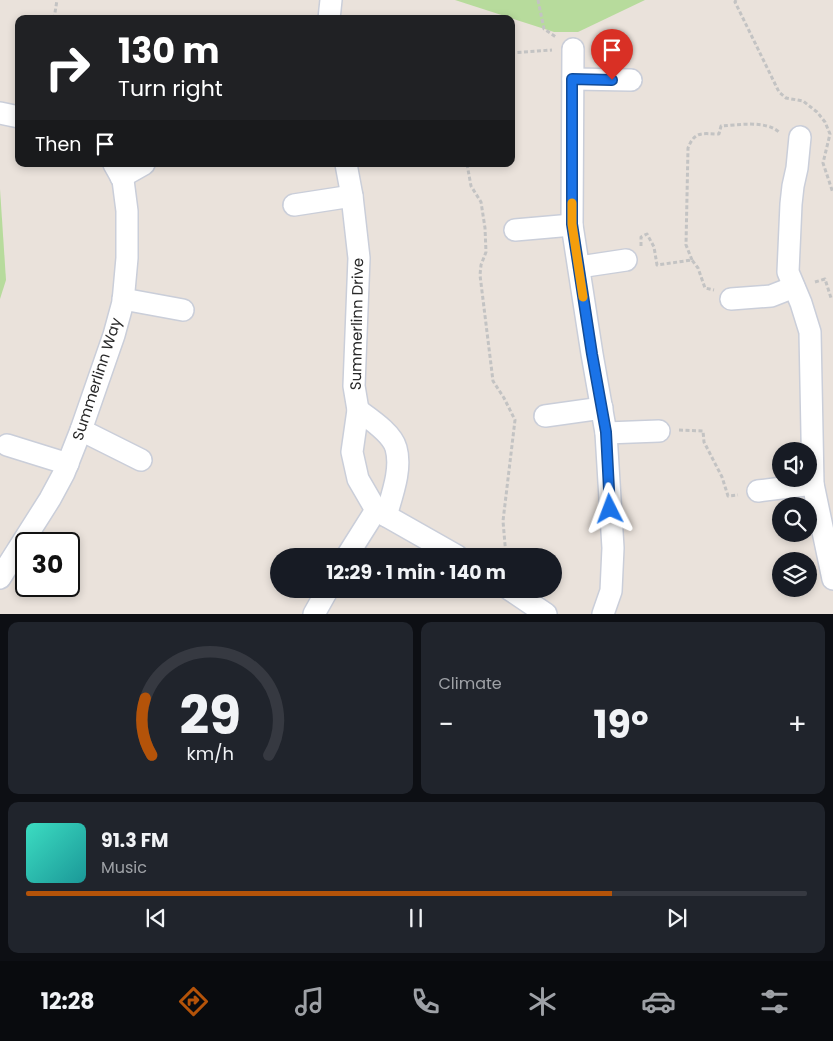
<!DOCTYPE html>
<meta charset="utf-8">
<style>
:root{--surface:#171b24;--page:#20242c;--text:#f1f3f6;--muted:#9ea1a6;--line:#363941;--accent:#b45309}
body{margin:0;font-family:Poppins,sans-serif;background:var(--page);color:var(--text);height:100vh;display:flex;flex-direction:column;font-size:19px;white-space:nowrap}
*{box-sizing:border-box;margin:0}
p{font-size:16px;color:var(--muted)}
.icon{flex:none;width:28px;height:28px;fill:none;stroke:currentColor;stroke-width:2;stroke-linecap:round;stroke-linejoin:round}
.map{position:relative;height:614px;overflow:hidden}
.side{display:flex;flex-direction:column;gap:8px;padding:8px;background:#0d0f14;flex:1}
.side>*{flex:none}
.banner{position:absolute;left:15px;top:15px;width:500px;height:152px;border-radius:10px;box-shadow:0 2px 8px #0003;background:#202124;color:#fff;overflow:hidden}
.buttons{position:absolute;left:772px;top:442px;display:grid;gap:10px}
.buttons a{display:grid;place-items:center;width:45px;height:45px;border-radius:50%;background:var(--surface);box-shadow:0 2px 8px #0003;font-size:25px}
.speed{position:absolute;left:15px;top:532px;display:flex;gap:10px;font-size:25px;font-weight:700;text-align:center}
.speed>*{display:grid;place-content:center;width:65px;height:65px;border-radius:50%;background:var(--surface);box-shadow:0 2px 8px #0003;line-height:1}
.speed .limit{border:2px solid #111;border-radius:8px;background:#fff;color:#111}
.pin{position:absolute;display:grid;place-items:center;width:42px;height:42px;color:#fff;margin:-51px -21px;border-radius:50% 50% 50% 0;rotate:-45deg;box-shadow:0 0 5px #0007}
.pin .icon{rotate:45deg}
.me{position:absolute;width:55px;margin:-28px;rotate:357deg;stroke-linejoin:round;filter:drop-shadow(0 0 4px #0008)}
.turn{display:flex;align-items:center;gap:18px;height:105px;padding:0 20px;font-size:22px}
.turn .icon{width:65px;height:65px;stroke-width:2.5}
.turn b{display:block;font-size:35px;line-height:42px}
.then{display:flex;align-items:center;height:48px;padding:0 20px;background:#0003;gap:10px;font-size:19px}
.big{font-size:38px;font-weight:700;line-height:1.1}
.side .tile{flex:1;display:flex;flex-direction:column;justify-content:center;gap:8px;min-width:0;padding:0 18px;border-radius:10px;background:var(--page)}
.side .dial{align-items:center;gap:0}
.dial svg{height:130px;overflow:visible;fill:none;stroke:var(--line);stroke-width:7;stroke-linecap:round;text-anchor:middle}
.dial text{fill:var(--text);stroke:none}
.song{display:flex;align-items:center;gap:15px}
.cover{width:60px;height:60px;border-radius:8px;background:linear-gradient(135deg,hsl(170 70% 55%),hsl(180 70% 35%))}
.played{height:5px;border-radius:2px;background:linear-gradient(90deg,var(--accent) 75%,var(--line) 75%)}
.keys{display:flex;justify-content:space-around;direction:ltr}
.heat{display:flex;justify-content:space-between;align-items:center;font-size:28px;direction:ltr}
.side .tiles{flex:1;display:grid;gap:8px;grid-template-columns:1fr 1fr}
.tile:last-child{grid-column:span 2}
.trip{position:absolute;left:270px;top:548px;width:292px;height:50px;border-radius:25px;background:var(--surface);box-shadow:0 2px 8px #0003;font-weight:700;line-height:50px;text-align:center}
.dock{display:flex;height:80px;justify-content:space-around;align-items:center;background:#090b0e;color:var(--muted)}
.dock .icon{width:35px;height:35px}
.dock .active{color:var(--accent)}
.dock b{font-size:22px;color:var(--text)}
.map>svg:first-child{display:block}
.green{fill:#b7db9c}
.lines{fill:none;stroke-linecap:round;stroke-linejoin:round}
.minor-casing{stroke:#caced9;stroke-width:24}
.path{stroke:#c3c3c3;stroke-width:3;stroke-dasharray:4 2.5;stroke-linecap:butt}
.minor{stroke:#fff;stroke-width:21}
.route-casing{stroke:#114b97;stroke-width:12}
.route{stroke:#1a73e8;stroke-width:9}
.slow{stroke:#f59e0b;stroke-width:9}
.labels{text-anchor:middle;stroke-width:4;stroke-linejoin:round;paint-order:stroke}
.street-label{font-size:15px;fill:#282828;stroke:#fff}
</style>
<div class="map">
<svg width="833" height="614" viewBox="0 0 833 614">
<rect width="100%" height="100%" fill="#eae2db"/>
<g class="green">
<path d="M 455,0 L 645,0 L 578,32 L 554,32 Z"/>
<path d="M 0,189 L 6,280 L 0,299 Z"/>
</g>
<g class="lines">
<defs>
<g id="minor">
<path d="M 329,19 L 331,0"/>
<path d="M 573,49 L 572,225 L 592,354 L 606,433 L 613,548 L 611,591 L 603,614"/>
<path d="M 573,79 L 631,80"/>
<path d="M 0,113 L 19,117"/>
<path d="M 800,137 L 797,168 L 793,186 L 791,204 L 788,272 L 801,303 L 810,332 L 813,484 L 833,579"/>
<path d="M 346,164 L 352,196 L 359,258 L 354,386 L 358,410 L 352,452 L 358,479 L 376,510 L 457,556"/>
<path d="M 121,177 L 144,164"/>
<path d="M 294,205 L 352,196"/>
<path d="M 515,230 L 572,225"/>
<path d="M 579,267 L 626,260"/>
<path d="M 123,299 L 183,310"/>
<path d="M 731,299 L 771,296 L 794,287"/>
<path d="M 358,410 C 370,419 392,433 396,448 C 402,469 392,495 386,516"/>
<path d="M 545,416 L 602,408"/>
<path d="M 81,430 L 141,460"/>
<path d="M 606,433 L 659,431"/>
<path d="M 7,445 L 68,464"/>
<path d="M 758,491 L 813,484"/>
<path d="M 347,556 L 376,510"/>
<path d="M 0,578 L 50,499 L 64,473 L 81,430 L 114,335 L 123,302 L 127,258 L 127,211 L 123,180 L 114,164"/>
<path d="M 509,589 L 546,614"/>
<path d="M 314,614 L 328,589"/>
</g>
</defs>
<use href="#minor" class="minor-casing"/>
<g class="path">
<path d="M 538,0 L 544,29 L 556,37"/>
<path d="M 736,0 L 735,2 L 779,92 L 786,98 L 803,101 L 817,112 L 825,122 L 830,134 L 823,163 L 833,193"/>
<path d="M 54,19 L 57,0"/>
<path d="M 511,53 L 552,50"/>
<path d="M 467,164 L 471,186 L 481,202 L 485,228 L 486,252 L 481,265 L 480,275 L 493,381 L 504,398 L 515,420 L 503,521 L 506,556"/>
<path d="M 641,246 L 641,237 L 647,234 L 654,247 L 657,265 L 692,260 L 698,268 L 705,288 L 714,290"/>
<path d="M 692,260 L 686,245 L 688,148 C 695,130 703,134 719,134 L 721,126 C 739,125 765,120 779,132"/>
<path d="M 815,282 L 825,279 L 831,298 L 833,297"/>
<path d="M 679,430 L 703,431 L 704,442 L 722,477 L 728,496 L 738,495"/>
</g>
<use href="#minor" class="minor"/>
</g>
<g class="lines">
<defs>
<path id="route" d="M 610,509 L 606,432 L 592,354 L 572,224 L 572,79 L 612,80"/>
</defs>
<use href="#route" class="route-casing"/>
<use href="#route" class="route"/>
<path class="slow" d="M 572,203 L 572,224 L 583,297"/>
</g>
<g class="labels">
<g class="street-label">
<text transform="translate(357 324) rotate(-89)" y="5">Summerlinn Drive</text>
<text transform="translate(97 379) rotate(-72)" y="5">Summerlinn Way</text>
</g>
</g>
</svg>
<div class="buttons">
<a><svg class="icon" aria-label="sound" viewBox="0 0 24 24"><path d="M4 9h4l5-4v14l-5-4H4zM17 9q2 3 0 6"/></svg></a>
<a><svg class="icon" aria-label="search" viewBox="0 0 24 24"><circle cx="10" cy="10" r="6"/><path d="M15 15l6 6"/></svg></a>
<a><svg class="icon" aria-label="layers" viewBox="0 0 24 24"><path d="M12 4l9 5-9 5-9-5zM3 14l9 5 9-5"/></svg></a>
</div>
<div class="speed"><div class="limit">30</div></div>
<div class="pin" style="left:612px;top:80px;background:#d93025"><svg class="icon" aria-label="arrive" viewBox="0 0 24 24"><path d="M6 21V4h12l-3 4 3 4H6"/></svg></div>
<svg class="me" style="left:610px;top:509px" viewBox="-20 -20 40 40"><path d="M0-17L14 15 0 8-14 15z" fill="#1a73e8" stroke="#fff" stroke-width="4"/></svg>
<div class="trip">12:29 · 1 min · 140 m</div>
<div class="banner">
<div class="turn"><svg class="icon" aria-label="right" viewBox="0 0 24 24"><path d="M7 20v-9h11M14 6l5 5-5 5"/></svg><div><b>130 m</b>Turn right</div></div>
<div class="then">Then<svg class="icon" aria-label="arrive" viewBox="0 0 24 24"><path d="M6 21V4h12l-3 4 3 4H6"/></svg></div>
</div>
</div>
<section class="side">
<div class="tiles">
<div class="tile dial"><svg viewBox="0 0 100 80">
<path d="M14 69A42 42 0 1 1 86 69"/>
<path d="M14 69A42 42 0 0 1 10 34" stroke="#b45309"/>
<text x="50" y="56" font-size="32" font-weight="700">29</text>
<text x="50" y="72" font-size="11">km/h</text>
</svg></div>
<div class="tile"><p>Climate</p>
<div class="heat"><a>−</a><b class="big">19°</b><a>+</a></div>
</div>
<div class="tile">
<div class="song"><i class="cover"></i><div><b>91.3 FM</b><p>Music</p></div></div>
<div class="played"></div>
<div class="keys"><svg class="icon" aria-label="previous" viewBox="0 0 24 24"><path d="M18 5L8 12l10 7zM5 5v14"/></svg><svg class="icon" aria-label="pause" viewBox="0 0 24 24"><path d="M8 5v14M16 5v14"/></svg><svg class="icon" aria-label="next" viewBox="0 0 24 24"><path d="M6 5l10 7-10 7zM19 5v14"/></svg></div>
</div>
</div>
</section>
<nav class="dock">
<b>12:28</b>
<svg class="icon active" aria-label="directions" viewBox="0 0 24 24"><path d="M12 3l9 9-9 9-9-9zM9 14v-3h6M13 9l2 2-2 2"/></svg>
<svg class="icon" aria-label="music" viewBox="0 0 24 24"><path d="M9 18V5l10-2v13"/><circle cx="6" cy="18" r="3"/><circle cx="16" cy="16" r="3"/></svg>
<svg class="icon" aria-label="phone" viewBox="0 0 24 24"><path d="M5 4h4l2 5-3 2q2 4 5 5l2-3 5 2v4C11 20 4 13 5 4z"/></svg>
<svg class="icon" aria-label="climate" viewBox="0 0 24 24"><path d="M12 3v18M4 7l16 10M4 17L20 7"/></svg>
<svg class="icon" aria-label="car" viewBox="0 0 24 24"><path d="M5 17H2v-5l4-1 3-4h7l3 4 3 1v5h-3M9 17h6M6 11h13"/><circle cx="7" cy="17" r="2"/><circle cx="17" cy="17" r="2"/></svg>
<svg class="icon" aria-label="filters" viewBox="0 0 24 24"><path d="M4 7h16M4 17h16"/><circle cx="9" cy="7" r="2"/><circle cx="15" cy="17" r="2"/></svg>
</nav>
